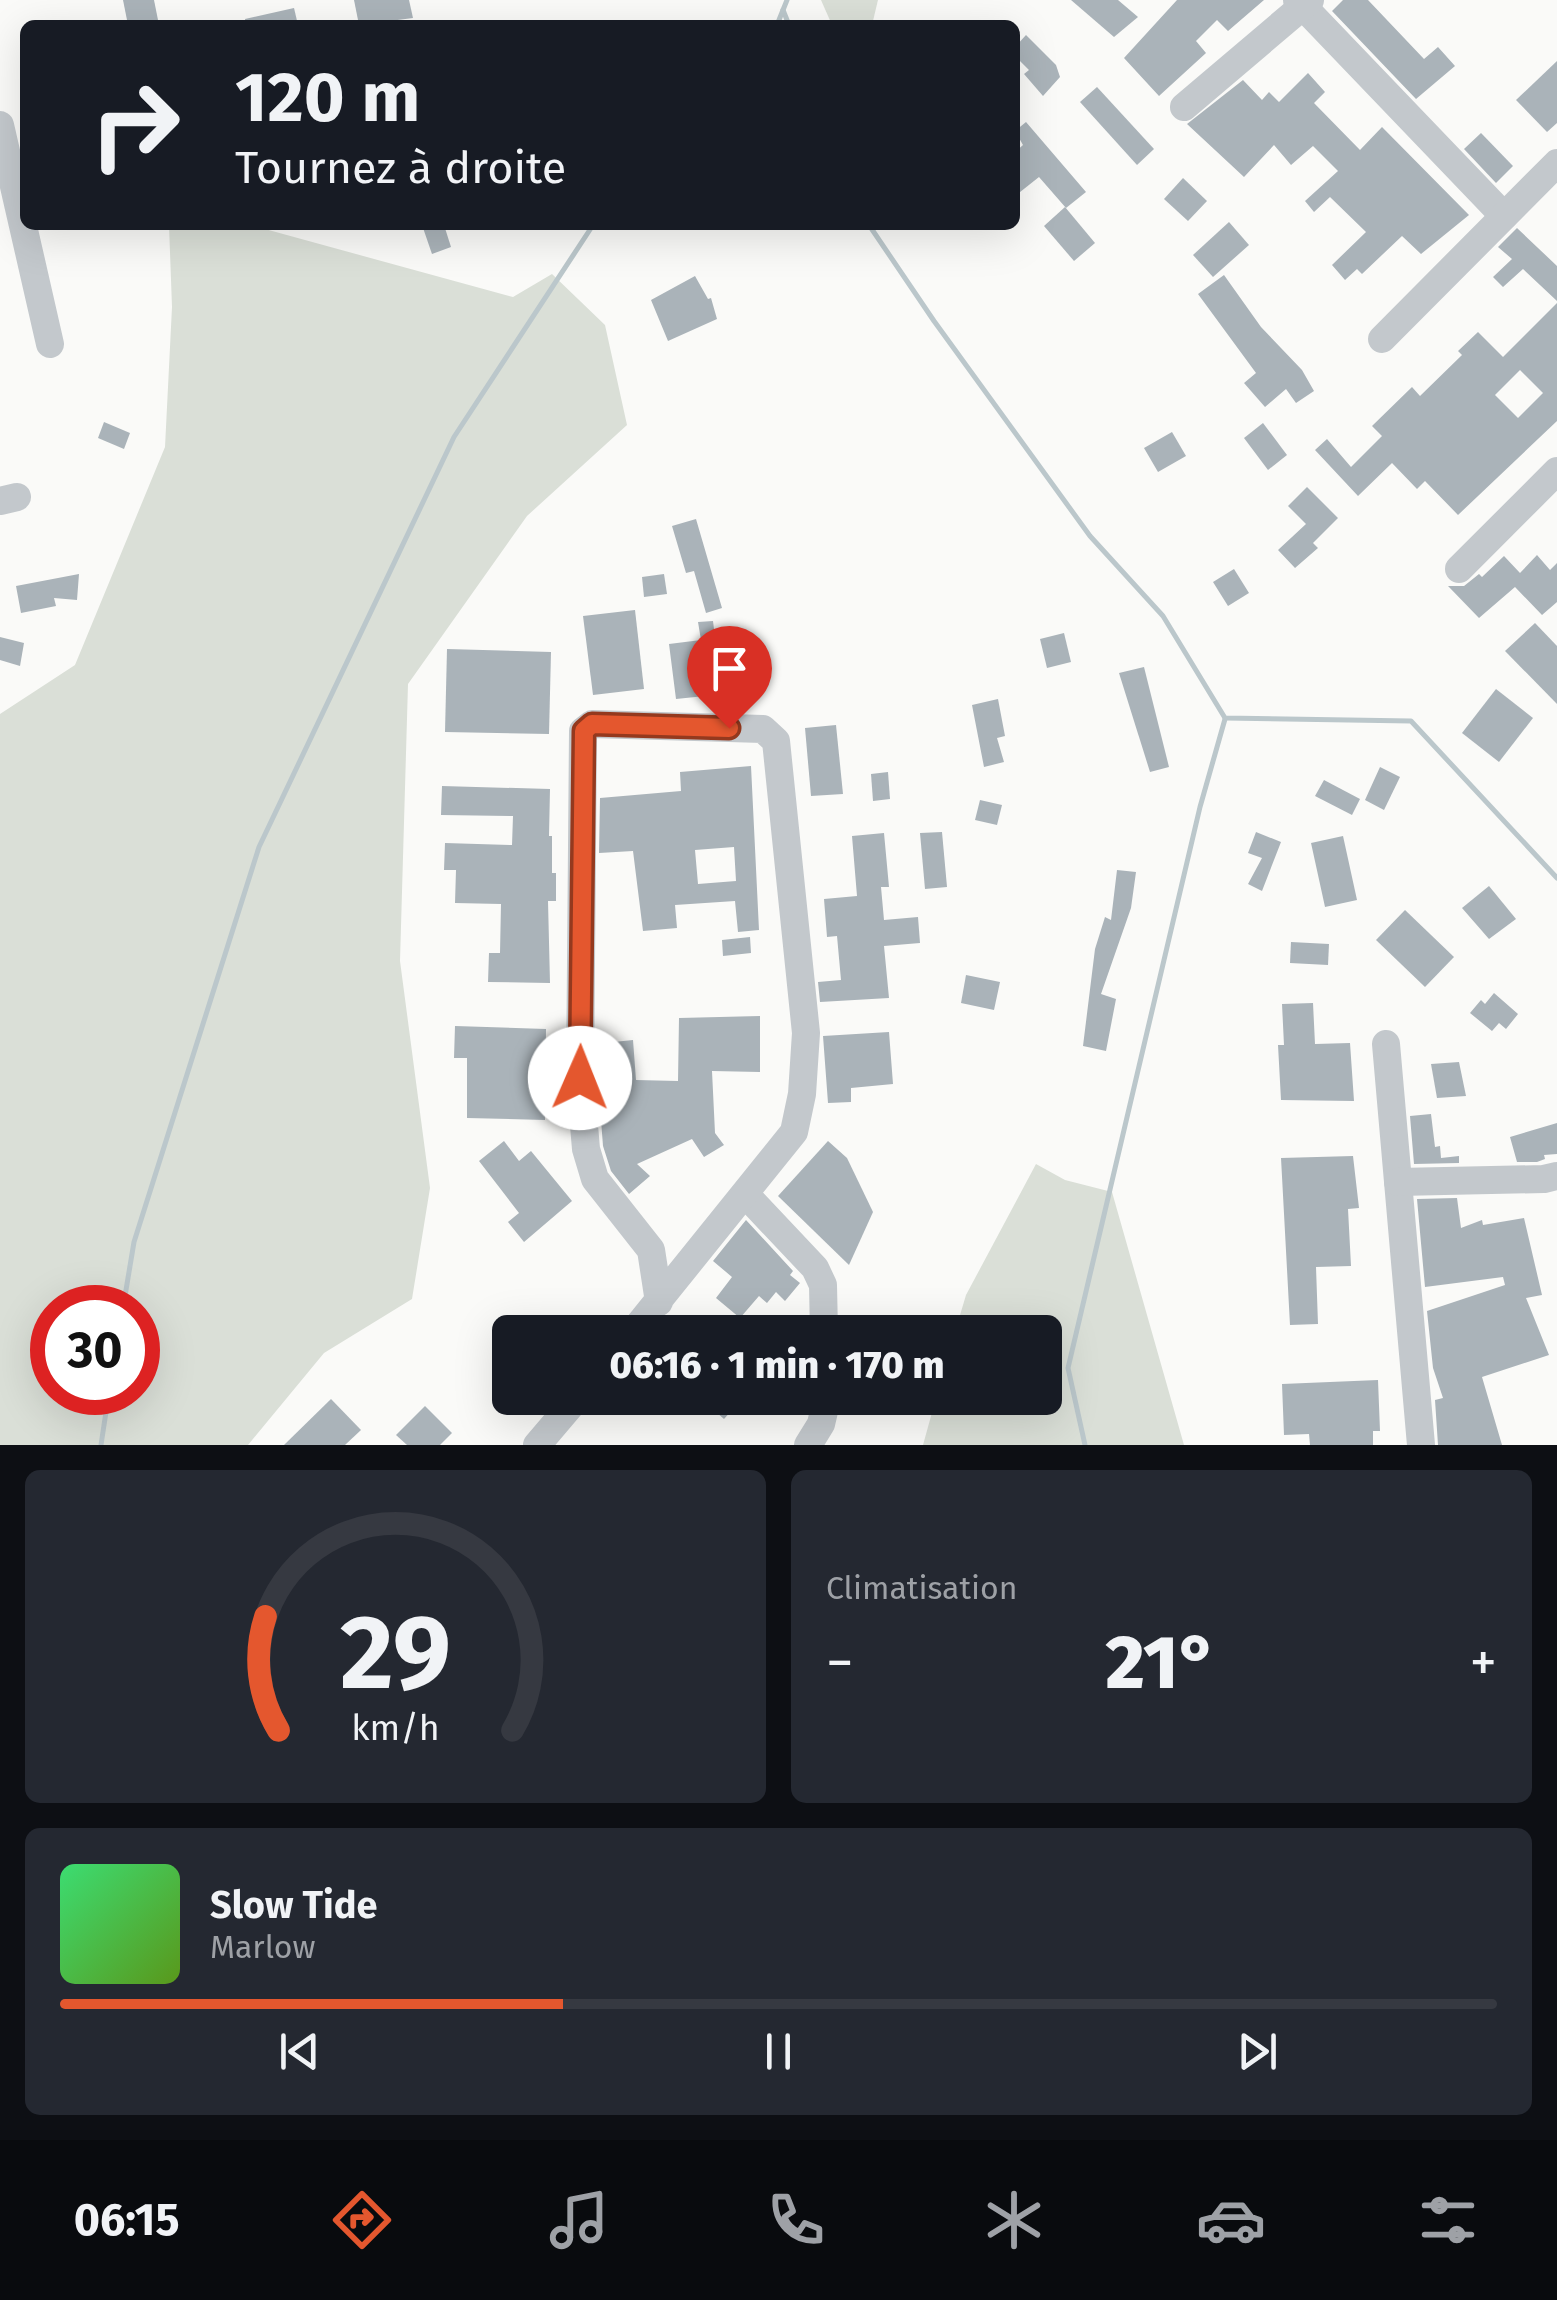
<!DOCTYPE html>
<html lang="fr">
<meta charset="utf-8">
<style>
:root{--surface:#171b24;--page:#242831;--text:#f1f3f6;--muted:#9ea1a6;--line:#363941;--accent:#e4572e}
body{margin:0;font-family:"Fira Sans",sans-serif;background:var(--page);color:var(--text);height:100vh;display:flex;flex-direction:column;font-size:38px;white-space:nowrap}
*{box-sizing:border-box;margin:0}
p{font-size:32px;color:var(--muted)}
.icon{flex:none;width:55px;height:55px;fill:none;stroke:currentColor;stroke-width:2;stroke-linecap:round;stroke-linejoin:round}
.map{position:relative;height:1445px;overflow:hidden}
.side{display:flex;flex-direction:column;gap:25px;padding:25px;background:#0d0f14;flex:1}
.side>*{flex:none}
.guide{position:absolute;left:20px;top:20px;width:1000px;height:210px;border-radius:15px;box-shadow:0 10px 40px #0002;background:#171b24;color:var(--text);overflow:hidden}
.speed{position:absolute;left:30px;top:1285px;display:flex;gap:20px;font-size:50px;font-weight:700;text-align:center}
.speed>*{display:grid;place-content:center;width:130px;height:130px;border-radius:50%;background:var(--surface);box-shadow:0 10px 40px #0002;line-height:1}
.speed .limit{border:15px solid #d22;background:#fff;color:#111}
.pin{position:absolute;display:grid;place-items:center;width:85px;height:85px;color:#fff;margin:-102px -42px;border-radius:50% 50% 50% 0;rotate:-45deg;box-shadow:0 0 10px #0007}
.pin .icon{rotate:45deg}
.me{position:absolute;width:110px;margin:-55px;rotate:1deg;stroke-linejoin:round;filter:drop-shadow(0 0 8px #0008)}
.turn{display:flex;align-items:center;gap:35px;height:210px;padding:0 50px;font-size:45px}
.turn .icon{width:130px;height:130px;stroke-width:2.5}
.turn b{display:block;font-size:70px;line-height:85px}
.big{font-size:75px;font-weight:800;line-height:1.1}
.side .tile{flex:1;display:flex;flex-direction:column;justify-content:center;gap:15px;min-width:0;padding:0 35px;border-radius:15px;background:var(--page)}
.side .dial{align-items:center;gap:0}
.dial svg{height:260px;overflow:visible;fill:none;stroke:var(--line);stroke-width:7;stroke-linecap:round;text-anchor:middle}
.dial text{fill:var(--text);stroke:none}
.song{display:flex;align-items:center;gap:30px}
.cover{width:120px;height:120px;border-radius:15px;background:linear-gradient(135deg,hsl(140 70% 55%),hsl(90 70% 35%))}
.played{height:10px;border-radius:5px;background:linear-gradient(90deg,var(--accent) 35%,var(--line) 35%)}
.keys{display:flex;justify-content:space-around;direction:ltr}
.heat{display:flex;justify-content:space-between;align-items:center;font-size:55px;direction:ltr}
.side .tiles{flex:1;display:grid;gap:25px;grid-template-columns:1fr 1fr}
.tile:last-child{grid-column:span 2}
.trip{position:absolute;left:492px;top:1315px;width:570px;height:100px;border-radius:15px;background:var(--surface);box-shadow:0 10px 40px #0002;font-weight:800;line-height:100px;text-align:center}
.menu{display:flex;height:160px;justify-content:space-around;align-items:center;background:#090b0e;color:var(--muted)}
.menu .icon{width:70px;height:70px}
.menu .on{color:var(--accent)}
.menu b{font-size:45px;color:var(--text)}
.map>svg:first-child{display:block}
.green{fill:#dadfd7;fill-rule:evenodd}
.lines{fill:none;stroke-linecap:round;stroke-linejoin:round}
.stream{stroke:#bbc7cb;stroke-width:5}
.building{fill:#aab3b9;fill-rule:evenodd}
.minor{stroke:#c3c8cc;stroke-width:28}
.route-casing{stroke:#94391e;stroke-width:25}
.route{stroke:#e4572e;stroke-width:18}
</style>
<div class="map">
<svg width="1557" height="1445" viewBox="0 0 1557 1445">
<rect width="100%" height="100%" fill="#fafaf8"/>
<g class="green">
<path d="M 821,0 L 878,0 L 872,25 L 832,25 Z"/>
<path d="M 169,225 L 250,225 L 513,297 L 552,274 L 605,325 L 627,425 L 527,516 L 408,684 L 400,961 L 430,1188 L 412,1299 L 324,1353 L 248,1445 L 0,1445 L 0,714 L 75,665 L 165,447 L 172,307 ZM 52,1308 L 138,1308 L 138,1392 L 52,1392 Z"/>
<path d="M 1036,1164 L 1065,1180 L 1112,1192 L 1184,1445 L 923,1445 L 936,1398 L 1045,1398 L 1045,1332 L 955,1332 L 966,1295 Z"/>
</g>
<g class="lines">
<g class="stream">
<path d="M 783,10 L 789,25"/>
<path d="M 777,25 L 787,0"/>
<path d="M 869,225 L 934,321 L 1090,536 L 1163,616 L 1225,718 L 1411,721 L 1557,878"/>
<path d="M 123,1308 L 134,1242 L 259,847 L 454,437 L 593,225"/>
<path d="M 101,1445 L 109,1392"/>
<path d="M 1085,1445 L 1068,1368 L 1200,807 L 1225,719"/>
</g>
</g>
<g class="building">
<path d="M 123,0 L 154,0 L 159,25 L 128,25 Z"/>
<path d="M 354,0 L 409,0 L 413,18 L 359,25 Z"/>
<path d="M 1071,0 L 1118,0 L 1138,17 L 1114,37 Z"/>
<path d="M 1177,0 L 1264,0 L 1228,31 L 1217,20 L 1196,41 L 1206,53 L 1159,96 L 1124,58 Z"/>
<path d="M 1343,0 L 1368,0 L 1424,59 L 1438,47 L 1455,66 L 1416,99 L 1332,11 Z"/>
<path d="M 294,8 L 298,25 L 246,25 L 245,19 Z"/>
<path d="M 1026,35 L 1056,65 L 1060,77 L 1043,96 L 1024,74 L 1029,70 L 1015,56 L 1015,47 Z"/>
<path d="M 1557,61 L 1557,123 L 1547,132 L 1516,100 Z"/>
<path d="M 1308,73 L 1325,92 L 1314,103 L 1360,150 L 1382,127 L 1469,215 L 1421,254 L 1402,236 L 1362,274 L 1357,269 L 1345,280 L 1332,265 L 1366,232 L 1330,197 L 1314,212 L 1305,201 L 1338,171 L 1313,146 L 1291,165 L 1274,145 L 1244,177 L 1187,124 L 1243,80 L 1262,100 L 1269,92 L 1279,102 Z"/>
<path d="M 1097,87 L 1154,149 L 1137,165 L 1080,102 Z"/>
<path d="M 1026,122 L 1086,192 L 1066,208 L 1039,177 L 1015,196 L 1015,152 L 1023,145 L 1015,131 Z"/>
<path d="M 1481,133 L 1513,166 L 1496,183 L 1464,149 Z"/>
<path d="M 1183,178 L 1207,201 L 1188,221 L 1164,199 Z"/>
<path d="M 1065,207 L 1095,243 L 1074,261 L 1044,226 Z"/>
<path d="M 1229,222 L 1249,245 L 1213,277 L 1193,255 Z"/>
<path d="M 422,225 L 444,225 L 451,247 L 432,254 Z"/>
<path d="M 1517,228 L 1557,266 L 1557,301 L 1523,269 L 1503,287 L 1493,277 L 1512,259 L 1498,247 Z"/>
<path d="M 1224,275 L 1261,327 L 1302,370 L 1314,391 L 1296,403 L 1286,389 L 1265,407 L 1244,383 L 1256,373 L 1198,294 Z"/>
<path d="M 695,276 L 708,299 L 711,298 L 717,319 L 668,341 L 651,300 Z"/>
<path d="M 1557,303 L 1557,421 L 1458,515 L 1425,481 L 1417,489 L 1392,463 L 1358,496 L 1315,450 L 1327,439 L 1351,467 L 1382,436 L 1372,426 L 1412,387 L 1420,396 L 1462,355 L 1458,351 L 1478,332 L 1503,357 ZM 1520,370 L 1543,393 L 1518,418 L 1495,395 Z"/>
<path d="M 104,422 L 130,433 L 124,449 L 98,438 Z"/>
<path d="M 1263,423 L 1287,455 L 1268,470 L 1244,438 Z"/>
<path d="M 1172,432 L 1186,456 L 1158,472 L 1144,448 Z"/>
<path d="M 1307,487 L 1338,518 L 1313,543 L 1318,548 L 1295,568 L 1278,550 L 1306,524 L 1288,506 Z"/>
<path d="M 696,519 L 722,608 L 706,613 L 694,571 L 686,573 L 672,526 Z"/>
<path d="M 1537,555 L 1550,570 L 1557,563 L 1557,602 L 1542,615 L 1515,587 L 1479,618 L 1448,586 L 1464,586 L 1479,574 L 1482,577 L 1504,556 L 1520,573 Z"/>
<path d="M 1234,569 L 1249,593 L 1228,606 L 1213,582 Z"/>
<path d="M 79,574 L 77,600 L 54,598 L 56,606 L 21,613 L 16,586 Z"/>
<path d="M 664,574 L 667,594 L 644,597 L 642,577 Z"/>
<path d="M 635,610 L 644,689 L 593,695 L 583,616 Z"/>
<path d="M 713,621 L 718,662 L 701,664 L 705,696 L 676,699 L 669,644 L 701,640 L 698,622 Z"/>
<path d="M 1535,623 L 1557,646 L 1557,704 L 1505,651 Z"/>
<path d="M 1064,633 L 1071,662 L 1047,668 L 1040,639 Z"/>
<path d="M 0,637 L 24,643 L 20,666 L 0,660 Z"/>
<path d="M 447,649 L 551,652 L 549,734 L 445,732 Z"/>
<path d="M 1144,667 L 1169,767 L 1150,772 L 1119,673 Z"/>
<path d="M 1496,689 L 1533,718 L 1499,762 L 1462,733 Z"/>
<path d="M 998,699 L 1005,736 L 997,738 L 1004,762 L 984,767 L 972,705 Z"/>
<path d="M 836,725 L 843,794 L 811,796 L 805,728 Z"/>
<path d="M 751,766 L 759,930 L 738,932 L 735,901 L 675,905 L 677,928 L 643,931 L 633,851 L 599,853 L 600,798 L 681,791 L 680,772 ZM 734,847 L 736,881 L 698,884 L 695,850 Z"/>
<path d="M 1380,767 L 1400,777 L 1384,810 L 1365,800 Z"/>
<path d="M 888,772 L 890,799 L 873,801 L 871,774 Z"/>
<path d="M 1324,780 L 1360,799 L 1352,815 L 1315,796 Z"/>
<path d="M 442,786 L 550,789 L 549,836 L 552,836 L 552,873 L 556,873 L 556,901 L 548,901 L 550,983 L 488,982 L 489,953 L 500,953 L 501,904 L 455,903 L 456,870 L 444,870 L 445,843 L 512,845 L 513,816 L 441,815 Z"/>
<path d="M 980,800 L 1002,805 L 997,825 L 975,820 Z"/>
<path d="M 942,832 L 947,887 L 925,889 L 920,833 Z"/>
<path d="M 1256,832 L 1281,842 L 1262,891 L 1248,884 L 1262,858 L 1248,853 Z"/>
<path d="M 884,833 L 889,887 L 881,887 L 884,920 L 918,917 L 920,943 L 884,946 L 889,998 L 820,1002 L 818,982 L 841,980 L 837,936 L 827,937 L 824,899 L 857,896 L 852,836 Z"/>
<path d="M 1343,836 L 1357,900 L 1325,907 L 1311,843 Z"/>
<path d="M 1117,870 L 1136,872 L 1131,908 L 1101,994 L 1116,999 L 1106,1051 L 1083,1046 L 1095,949 L 1105,917 L 1111,920 Z"/>
<path d="M 1489,886 L 1516,919 L 1489,939 L 1462,908 Z"/>
<path d="M 1405,910 L 1454,957 L 1425,987 L 1376,940 Z"/>
<path d="M 750,937 L 751,953 L 723,956 L 722,940 Z"/>
<path d="M 1291,942 L 1329,944 L 1328,965 L 1290,963 Z"/>
<path d="M 966,975 L 1000,982 L 994,1010 L 961,1003 Z"/>
<path d="M 1494,993 L 1518,1014 L 1506,1029 L 1499,1023 L 1492,1031 L 1470,1013 L 1481,1000 L 1485,1004 Z"/>
<path d="M 1313,1003 L 1315,1044 L 1350,1043 L 1354,1101 L 1281,1100 L 1278,1045 L 1284,1045 L 1282,1004 Z"/>
<path d="M 760,1016 L 760,1072 L 712,1071 L 715,1133 L 724,1145 L 704,1157 L 692,1139 L 637,1164 L 650,1176 L 629,1194 L 611,1171 L 603,1146 L 598,1081 L 607,1082 L 604,1043 L 633,1040 L 636,1080 L 678,1081 L 679,1018 Z"/>
<path d="M 455,1026 L 546,1029 L 545,1120 L 467,1118 L 467,1058 L 454,1058 Z"/>
<path d="M 889,1032 L 893,1084 L 851,1088 L 851,1102 L 828,1103 L 823,1036 Z"/>
<path d="M 1459,1062 L 1466,1096 L 1437,1098 L 1431,1064 Z"/>
<path d="M 1431,1114 L 1435,1147 L 1440,1146 L 1441,1158 L 1459,1156 L 1459,1163 L 1414,1164 L 1410,1116 Z"/>
<path d="M 1557,1123 L 1557,1154 L 1544,1155 L 1545,1159 L 1537,1162 L 1517,1162 L 1510,1137 Z"/>
<path d="M 504,1141 L 519,1161 L 531,1151 L 572,1201 L 524,1242 L 508,1222 L 519,1213 L 479,1161 Z"/>
<path d="M 828,1141 L 847,1158 L 873,1212 L 849,1265 L 778,1196 Z"/>
<path d="M 1353,1156 L 1359,1208 L 1348,1209 L 1351,1266 L 1316,1267 L 1318,1324 L 1290,1325 L 1281,1158 Z"/>
<path d="M 1457,1198 L 1461,1228 L 1482,1220 L 1483,1225 L 1524,1218 L 1542,1295 L 1526,1298 L 1549,1355 L 1482,1377 L 1502,1445 L 1438,1445 L 1435,1400 L 1443,1398 L 1433,1368 L 1427,1311 L 1505,1285 L 1503,1277 L 1425,1287 L 1417,1199 Z"/>
<path d="M 746,1220 L 793,1271 L 790,1275 L 800,1283 L 785,1301 L 776,1292 L 767,1303 L 759,1296 L 740,1318 L 716,1298 L 732,1277 L 713,1261 Z"/>
<path d="M 1378,1380 L 1380,1431 L 1373,1431 L 1373,1445 L 1310,1445 L 1309,1434 L 1284,1435 L 1282,1384 Z"/>
<path d="M 700,1398 L 743,1398 L 724,1419 Z"/>
<path d="M 331,1399 L 361,1430 L 345,1445 L 284,1445 Z"/>
<path d="M 425,1406 L 452,1433 L 440,1445 L 407,1445 L 396,1435 Z"/>
</g>
<g class="lines">
<g class="minor">
<path d="M 1297,0 L 1504,216"/>
<path d="M 1184,107 L 1310,0"/>
<path d="M 0,125 L 50,344"/>
<path d="M 1382,339 L 1557,163"/>
<path d="M 0,501 L 17,497"/>
<path d="M 1459,569 L 1557,471"/>
<path d="M 1386,1044 L 1421,1445"/>
<path d="M 1398,1182 L 1544,1179 L 1557,1176"/>
<path d="M 746,1195 L 815,1268 L 823,1285 L 824,1332"/>
<path d="M 633,1332 L 794,1132 L 802,1094 L 806,1033 L 776,741 L 763,729 L 592,724 L 583,731 L 580,1078 L 586,1149 L 595,1179 L 651,1250 L 659,1302"/>
<path d="M 537,1445 L 577,1398"/>
<path d="M 808,1445 L 821,1424 L 827,1398"/>
</g>
</g>
<g class="lines">
<defs>
<path id="route" d="M 580,1078 L 584,731 L 592,724 L 729,728"/>
</defs>
<use href="#route" class="route-casing"/>
<use href="#route" class="route"/>
</g>
</svg>
<div class="speed"><div class="limit">30</div></div>
<div class="pin" style="left:729px;top:728px;background:#d93025"><svg class="icon" aria-label="arrive" viewBox="0 0 24 24"><path d="M6 21V4h12l-3 4 3 4H6"/></svg></div>
<svg class="me" style="left:580px;top:1078px" viewBox="-20 -20 40 40"><circle r="19" fill="#fff"/><path d="M0-13L10 11 0 6-10 11z" fill="#e4572e"/></svg>
<div class="trip">06:16 · 1 min · 170 m</div>
<div class="guide">
<div class="turn"><svg class="icon" aria-label="right" viewBox="0 0 24 24"><path d="M7 20v-9h11M14 6l5 5-5 5"/></svg><div><b>120 m</b>Tournez à droite</div></div>
</div>
</div>
<section class="side">
<div class="tiles">
<div class="tile dial"><svg viewBox="0 0 100 80">
<path d="M14 69A42 42 0 1 1 86 69"/>
<path d="M14 69A42 42 0 0 1 10 34" stroke="#e4572e"/>
<text x="50" y="56" font-size="32" font-weight="700">29</text>
<text x="50" y="72" font-size="11">km/h</text>
</svg></div>
<div class="tile"><p>Climatisation</p>
<div class="heat"><a>−</a><b class="big">21°</b><a>+</a></div>
</div>
<div class="tile">
<div class="song"><i class="cover"></i><div><b>Slow Tide</b><p>Marlow</p></div></div>
<div class="played"></div>
<div class="keys"><svg class="icon" aria-label="previous" viewBox="0 0 24 24"><path d="M18 5L8 12l10 7zM5 5v14"/></svg><svg class="icon" aria-label="pause" viewBox="0 0 24 24"><path d="M8 5v14M16 5v14"/></svg><svg class="icon" aria-label="next" viewBox="0 0 24 24"><path d="M6 5l10 7-10 7zM19 5v14"/></svg></div>
</div>
</div>
</section>
<nav class="menu">
<b>06:15</b>
<svg class="icon on" aria-label="directions" viewBox="0 0 24 24"><path d="M12 3l9 9-9 9-9-9zM9 14v-3h6M13 9l2 2-2 2"/></svg>
<svg class="icon" aria-label="music" viewBox="0 0 24 24"><path d="M9 18V5l10-2v13"/><circle cx="6" cy="18" r="3"/><circle cx="16" cy="16" r="3"/></svg>
<svg class="icon" aria-label="phone" viewBox="0 0 24 24"><path d="M5 4h4l2 5-3 2q2 4 5 5l2-3 5 2v4C11 20 4 13 5 4z"/></svg>
<svg class="icon" aria-label="climate" viewBox="0 0 24 24"><path d="M12 3v18M4 7l16 10M4 17L20 7"/></svg>
<svg class="icon" aria-label="car" viewBox="0 0 24 24"><path d="M5 17H2v-5l4-1 3-4h7l3 4 3 1v5h-3M9 17h6M6 11h13"/><circle cx="7" cy="17" r="2"/><circle cx="17" cy="17" r="2"/></svg>
<svg class="icon" aria-label="filters" viewBox="0 0 24 24"><path d="M4 7h16M4 17h16"/><circle cx="9" cy="7" r="2"/><circle cx="15" cy="17" r="2"/></svg>
</nav>
